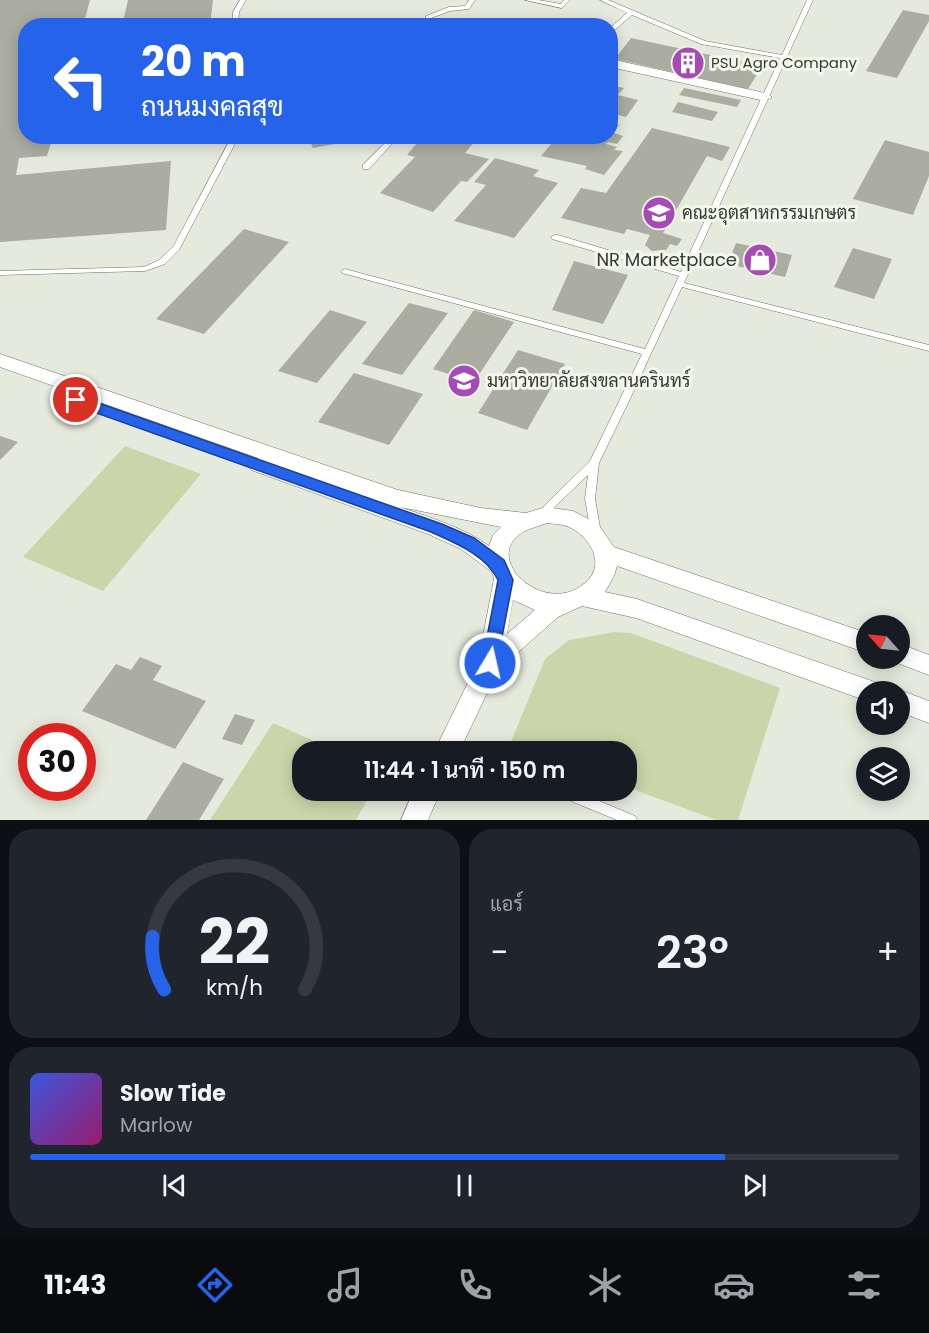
<!DOCTYPE html>
<html lang="th">
<meta charset="utf-8">
<style>
:root{--surface:#171b24;--page:#20242c;--text:#f1f3f6;--muted:#9ea1a6;--line:#363941;--accent:#2563eb}
body{margin:0;font-family:Poppins,Sarabun,sans-serif;background:var(--page);color:var(--text);height:100vh;display:flex;flex-direction:column;font-size:22px;white-space:nowrap}
*{box-sizing:border-box;margin:0}
p{font-size:20px;color:var(--muted)}
.icon{flex:none;width:33px;height:33px;fill:none;stroke:currentColor;stroke-width:2;stroke-linecap:round;stroke-linejoin:round}
.map{position:relative;height:820px;overflow:hidden}
.drawer{display:flex;flex-direction:column;gap:9px;padding:9px;background:#0d0f14;flex:1}
.drawer>*{flex:none}
.hud{position:absolute;left:18px;top:18px;width:600px;height:126px;border-radius:24px;box-shadow:0 3px 15px #0003;background:#2563eb;color:#fff;overflow:hidden}
.needle{width:39px;rotate:297deg}
.controls{position:absolute;left:856px;top:615px;display:grid;gap:12px}
.controls a{display:grid;place-items:center;width:54px;height:54px;border-radius:50%;background:var(--surface);box-shadow:0 3px 15px #0003;font-size:30px}
.speed{position:absolute;left:18px;top:723px;display:flex;gap:12px;font-size:30px;font-weight:700;text-align:center}
.speed>*{display:grid;place-content:center;width:78px;height:78px;border-radius:50%;background:var(--surface);box-shadow:0 3px 15px #0003;line-height:1}
.speed .limit{border:9px solid #d22;background:#fff;color:#111}
.pin{position:absolute;display:grid;place-items:center;width:51px;height:51px;color:#fff;margin:-26px;border:3px solid #fff;border-radius:50%;box-shadow:0 2px 6px #0007}
.me{position:absolute;width:66px;margin:-33px;rotate:9deg;stroke-linejoin:round;filter:drop-shadow(0 0 4px #0008)}
.turn{display:flex;align-items:center;gap:21px;height:126px;padding:0 24px;font-size:27px}
.turn .icon{width:78px;height:78px;stroke-width:2.5}
.turn b{display:block;font-size:42px;line-height:51px}
.big{font-size:45px;font-weight:600;line-height:1.1}
.drawer .tile{flex:1;display:flex;flex-direction:column;justify-content:center;gap:9px;min-width:0;padding:0 21px;border-radius:24px;background:var(--page)}
.drawer .dial{align-items:center;gap:0}
.dial svg{height:156px;overflow:visible;fill:none;stroke:var(--line);stroke-width:7;stroke-linecap:round;text-anchor:middle}
.dial text{fill:var(--text);stroke:none}
.song{display:flex;align-items:center;gap:18px}
.cover{width:72px;height:72px;border-radius:9px;background:linear-gradient(135deg,hsl(230 70% 55%),hsl(320 70% 35%))}
.played{height:6px;border-radius:3px;background:linear-gradient(90deg,var(--accent) 80%,var(--line) 80%)}
.keys{display:flex;justify-content:space-around;direction:ltr}
.heat{display:flex;justify-content:space-between;align-items:center;font-size:33px;direction:ltr}
.drawer .tiles{flex:1;display:grid;gap:9px;grid-template-columns:1fr 1fr}
.tile:last-child{grid-column:span 2}
.trip{position:absolute;left:292px;top:741px;width:345px;height:60px;border-radius:24px;background:var(--surface);box-shadow:0 3px 15px #0003;font-weight:600;line-height:60px;text-align:center}
.dock{display:flex;height:96px;justify-content:space-around;align-items:center;background:#090b0e;color:var(--muted)}
.dock .icon{width:42px;height:42px}
.dock .active{color:var(--accent)}
.dock b{font-size:27px;color:var(--text)}
.map>svg:first-child{display:block}
.green{fill:#cad5aa}
.building{fill:#aaada0}
.lines{fill:none;stroke-linecap:round;stroke-linejoin:round}
.lane-casing{stroke:#6e7165;stroke-width:1}
.street-casing{stroke:#6e7165;stroke-width:1}
.lane{fill:#fff;fill-rule:evenodd}
.street{fill:#fff;fill-rule:evenodd}
.route{fill:#2563eb;stroke:#184099;stroke-width:1.5}
.labels{text-anchor:middle;stroke-width:6;stroke-linejoin:round;paint-order:stroke}
.far-poi-label{font-size:15px;fill:#373933;stroke:#f3f7e9;text-anchor:start}
.poi-label{font-size:18px;fill:#373933;stroke:#f3f7e9;text-anchor:start}
</style>
<div class="map">
<svg width="929" height="820" viewBox="0 0 929 820">
<rect width="100%" height="100%" fill="#e6eadc"/>
<g class="green">
<path d="M 125,446 L 201,474 L 103,591 L 23,557 Z"/>
<path d="M 615,632 L 631,633 L 780,688 L 738,820 L 716,820 L 627,787 L 627,752 L 529,751 L 510,744 L 545,659 L 569,640 Z"/>
<path d="M 273,723 L 337,751 L 303,752 L 303,790 L 372,791 L 356,820 L 210,820 Z"/>
</g>
<g class="building">
<path d="M 0,0 L 90,0 L 83,26 L 26,26 L 26,136 L 53,136 L 47,156 L 19,158 L 16,175 L 171,161 L 166,230 L 0,242 Z"/>
<path d="M 128,0 L 213,0 L 210,26 L 122,26 Z"/>
<path d="M 903,10 L 929,15 L 929,21 L 897,78 L 866,71 Z"/>
<path d="M 631,38 L 762,66 L 748,89 L 615,59 Z"/>
<path d="M 610,85 L 624,88 L 618,95 L 638,100 L 626,117 L 610,113 Z"/>
<path d="M 684,88 L 741,100 L 737,107 L 679,95 Z"/>
<path d="M 678,102 L 718,112 L 712,121 L 672,112 Z"/>
<path d="M 610,123 L 619,125 L 614,133 L 623,136 L 617,144 L 608,142 L 606,144 L 617,147 L 614,150 L 623,151 L 604,175 L 585,169 L 587,166 L 541,156 L 558,136 L 610,136 Z"/>
<path d="M 652,128 L 730,147 L 722,161 L 707,156 L 663,233 L 682,239 L 677,246 L 670,244 L 666,250 L 652,251 L 645,245 L 650,235 L 627,229 L 624,234 L 561,218 L 581,188 L 606,193 Z"/>
<path d="M 308,136 L 366,136 L 366,138 L 313,148 Z"/>
<path d="M 423,136 L 463,136 L 475,141 L 465,153 L 489,159 L 467,182 L 461,181 L 433,212 L 380,193 L 415,157 L 407,155 Z"/>
<path d="M 885,140 L 929,152 L 929,176 L 913,215 L 853,199 Z"/>
<path d="M 495,158 L 539,170 L 533,176 L 558,183 L 514,238 L 454,221 L 486,185 L 474,182 Z"/>
<path d="M 244,229 L 289,242 L 204,334 L 156,319 Z"/>
<path d="M 736,243 L 792,255 L 785,277 L 728,264 Z"/>
<path d="M 853,248 L 892,259 L 874,299 L 834,287 Z"/>
<path d="M 574,261 L 628,275 L 603,324 L 552,310 Z"/>
<path d="M 409,303 L 448,313 L 402,375 L 362,364 Z"/>
<path d="M 330,310 L 367,322 L 317,383 L 278,371 Z"/>
<path d="M 474,310 L 514,322 L 474,382 L 433,369 Z"/>
<path d="M 518,350 L 565,364 L 527,430 L 478,413 Z"/>
<path d="M 354,373 L 423,394 L 389,445 L 318,422 Z"/>
<path d="M 0,436 L 18,442 L 0,460 Z"/>
<path d="M 140,657 L 162,666 L 153,680 L 206,701 L 175,749 L 82,711 L 116,664 L 131,670 Z"/>
<path d="M 235,714 L 255,720 L 242,745 L 222,739 Z"/>
<path d="M 183,762 L 224,779 L 199,820 L 146,820 Z"/>
</g>
<g class="lines">
<defs>
<g id="lane">
<path d="M 240,0 L 246,0 L 239,12 L 238,26 L 232,26 L 233,12 Z"/>
<path d="M 469,0 L 475,0 L 469,9 L 450,11 L 431,18 L 431,26 L 425,26 L 426,16 L 449,7 L 465,6 Z"/>
<path d="M 525,0 L 538,0 L 561,4 L 564,0 L 570,0 L 562,8 Z"/>
<path d="M 600,0 L 608,0 L 705,41 L 782,55 L 807,0 L 813,0 L 684,283 L 929,345 L 929,351 L 682,287 L 629,401 L 599,463 L 595,499 L 601,533 L 600,536 L 596,537 L 592,536 L 591,533 L 585,499 L 588,475 L 542,519 L 536,519 L 534,516 L 590,461 L 642,354 L 342,273 L 341,271 L 345,269 L 645,349 L 679,276 L 552,239 L 551,237 L 555,235 L 558,235 L 681,272 L 780,58 L 701,44 L 632,15 L 610,34 L 610,28 L 627,13 Z"/>
<path d="M 232,136 L 239,136 L 179,250 L 165,264 L 145,271 L 0,275 L 0,271 L 144,267 L 159,260 L 173,247 Z"/>
<path d="M 392,136 L 399,136 L 369,169 L 363,169 L 363,165 Z"/>
<path d="M 552,790 L 573,790 L 635,816 L 637,820 L 617,820 L 554,794 Z"/>
</g>
<g id="street">
<path d="M 610,59 L 765,93 L 772,97 L 765,101 L 610,67 Z"/>
<path d="M 0,354 L 398,490 L 481,508 L 526,513 L 546,507 L 573,511 L 598,524 L 614,547 L 867,633 L 867,653 L 617,566 L 614,576 L 605,592 L 637,599 L 872,681 L 881,684 L 884,692 L 867,692 L 867,701 L 636,618 L 582,606 L 558,617 L 498,670 L 459,752 L 434,752 L 478,662 L 494,579 L 492,572 L 461,549 L 428,534 L 251,470 L 248,465 L 251,460 L 258,458 L 0,367 ZM 400,507 L 501,527 L 493,535 L 489,546 C 463,527 431,518 400,507 ZM 547,523 C 554,524 563,524 569,527 C 588,535 605,561 589,579 C 549,623 476,557 525,531 C 531,528 540,526 547,523 ZM 513,600 L 535,610 L 507,634 Z"/>
<path d="M 900,644 L 929,655 L 929,675 L 892,661 L 890,658 L 900,658 Z"/>
<path d="M 900,690 L 929,701 L 929,723 L 900,712 L 900,692 L 896,692 Z"/>
<path d="M 414,790 L 441,790 L 428,820 L 401,820 Z"/>
</g>
</defs>
<use href="#lane" class="lane-casing"/>
<use href="#street" class="street-casing"/>
<use href="#lane" class="lane"/>
<use href="#street" class="street"/>
</g>
<path class="route" d="M 76,395 L 442,524 L 474,538 L 504,560 L 513,580 L 496,668 L 490,670 L 484,668 L 482,663 L 498,580 C 486,555 455,543 431,532 L 71,404 L 69,400 Z"/>
<defs>
<symbol id="building-disc" viewBox="-11 -11 22 22"><circle r="9.5" fill="#a64bb6" stroke="#f3f7e9"/><path d="M-4-6H4V6H1V3H-1V6H-4ZM-2.5-4.3h1.7v1.8h-1.7ZM.8-4.3h1.7v1.8H.8ZM-2.5-1h1.7V.8h-1.7ZM.8-1h1.7V.8H.8Z" fill="#fff"/></symbol>
<symbol id="university-disc" viewBox="-11 -11 22 22"><circle r="9.5" fill="#a64bb6" stroke="#f3f7e9"/><path d="M0-5L7-2L0 1L-7-2ZM-4 1L0 2.5L4 1V4Q0 6-4 4Z" fill="#fff"/></symbol>
<symbol id="shop-disc" viewBox="-11 -11 22 22"><circle r="9.5" fill="#a64bb6" stroke="#f3f7e9"/><path d="M-5-2.5h2.3a2.7 3.5 0 0 1 5.4 0H5L5.5 6h-11ZM-1.5-2.5h3a1.5 2.3 0 0 0-3 0Z" fill="#fff"/></symbol>
</defs>
<g fill-rule="evenodd">
<use href="#building-disc" x="669" y="44" width="38" height="38"/>
<use href="#university-disc" x="640" y="194" width="38" height="38"/>
<use href="#shop-disc" x="741" y="241" width="38" height="38"/>
<use href="#university-disc" x="445" y="362" width="38" height="38"/>
</g>
<g class="labels">
<g class="far-poi-label">
<text x="711" y="68">PSU Agro Company</text>
</g>
<g class="poi-label">
<text x="682" y="219">คณะอุตสาหกรรมเกษตร</text>
<text x="737" y="266" text-anchor="end">NR Marketplace</text>
<text x="487" y="387">มหาวิทยาลัยสงขลานครินทร์</text>
</g>
</g>
</svg>
<div class="controls">
<a><svg class="needle" viewBox="-14 -14 28 28"><path d="M0-13l5 13h-10z" fill="#e53935"/><path d="M0 13l5-13h-10z" fill="#9ea1a6"/></svg></a>
<a><svg class="icon" aria-label="sound" viewBox="0 0 24 24"><path d="M4 9h4l5-4v14l-5-4H4zM17 9q2 3 0 6"/></svg></a>
<a><svg class="icon" aria-label="layers" viewBox="0 0 24 24"><path d="M12 4l9 5-9 5-9-5zM3 14l9 5 9-5"/></svg></a>
</div>
<div class="speed"><div class="limit">30</div></div>
<div class="pin" style="left:76px;top:400px;background:#d93025"><svg class="icon" aria-label="arrive" viewBox="0 0 24 24"><path d="M6 21V4h12l-3 4 3 4H6"/></svg></div>
<svg class="me" style="left:490px;top:663px" viewBox="-20 -20 40 40"><circle r="17" fill="#2563eb" stroke="#fff" stroke-width="3"/><path d="M0-11L8 9 0 5-8 9z" fill="#fff"/></svg>
<div class="trip">11:44 · 1 นาที · 150 m</div>
<div class="hud">
<div class="turn"><svg class="icon" aria-label="left" viewBox="0 0 24 24"><path d="M17 20v-9H6M10 6l-5 5 5 5"/></svg><div><b>20 m</b>ถนนมงคลสุข</div></div>
</div>
</div>
<section class="drawer">
<div class="tiles">
<div class="tile dial"><svg viewBox="0 0 100 80">
<path d="M14 69A42 42 0 1 1 86 69"/>
<path d="M14 69A42 42 0 0 1 8 42" stroke="#2563eb"/>
<text x="50" y="56" font-size="32" font-weight="700">22</text>
<text x="50" y="72" font-size="11">km/h</text>
</svg></div>
<div class="tile"><p>แอร์</p>
<div class="heat"><a>−</a><b class="big">23°</b><a>+</a></div>
</div>
<div class="tile">
<div class="song"><i class="cover"></i><div><b>Slow Tide</b><p>Marlow</p></div></div>
<div class="played"></div>
<div class="keys"><svg class="icon" aria-label="previous" viewBox="0 0 24 24"><path d="M18 5L8 12l10 7zM5 5v14"/></svg><svg class="icon" aria-label="pause" viewBox="0 0 24 24"><path d="M8 5v14M16 5v14"/></svg><svg class="icon" aria-label="next" viewBox="0 0 24 24"><path d="M6 5l10 7-10 7zM19 5v14"/></svg></div>
</div>
</div>
</section>
<nav class="dock">
<b>11:43</b>
<svg class="icon active" aria-label="directions" viewBox="0 0 24 24"><path d="M12 3l9 9-9 9-9-9zM9 14v-3h6M13 9l2 2-2 2"/></svg>
<svg class="icon" aria-label="music" viewBox="0 0 24 24"><path d="M9 18V5l10-2v13"/><circle cx="6" cy="18" r="3"/><circle cx="16" cy="16" r="3"/></svg>
<svg class="icon" aria-label="phone" viewBox="0 0 24 24"><path d="M5 4h4l2 5-3 2q2 4 5 5l2-3 5 2v4C11 20 4 13 5 4z"/></svg>
<svg class="icon" aria-label="climate" viewBox="0 0 24 24"><path d="M12 3v18M4 7l16 10M4 17L20 7"/></svg>
<svg class="icon" aria-label="car" viewBox="0 0 24 24"><path d="M5 17H2v-5l4-1 3-4h7l3 4 3 1v5h-3M9 17h6M6 11h13"/><circle cx="7" cy="17" r="2"/><circle cx="17" cy="17" r="2"/></svg>
<svg class="icon" aria-label="filters" viewBox="0 0 24 24"><path d="M4 7h16M4 17h16"/><circle cx="9" cy="7" r="2"/><circle cx="15" cy="17" r="2"/></svg>
</nav>
